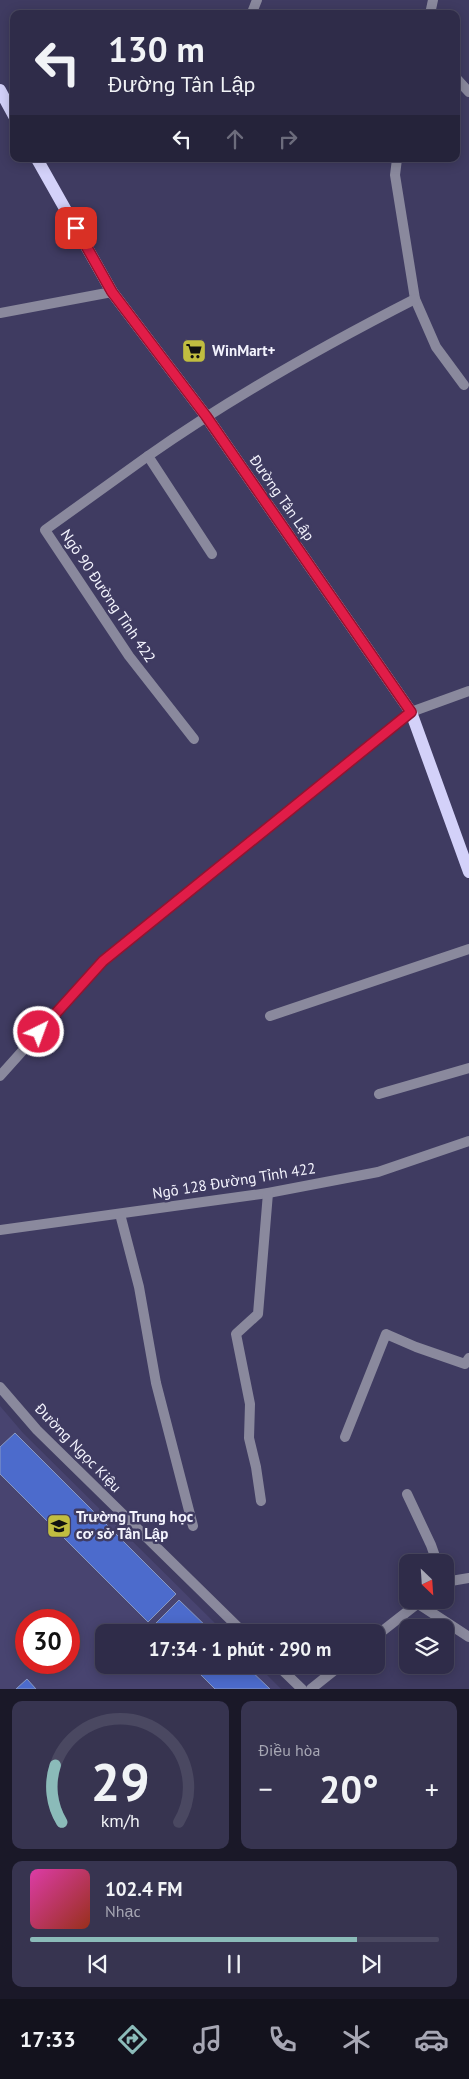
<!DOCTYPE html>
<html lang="vi">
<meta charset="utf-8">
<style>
:root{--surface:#2f2c49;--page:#373450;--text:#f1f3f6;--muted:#a7a7b4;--line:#4a4861;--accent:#8bbbb9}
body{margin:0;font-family:"PT Sans",sans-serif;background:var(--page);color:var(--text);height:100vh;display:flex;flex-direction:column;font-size:19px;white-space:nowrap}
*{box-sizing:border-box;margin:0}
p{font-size:16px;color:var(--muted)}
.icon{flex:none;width:28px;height:28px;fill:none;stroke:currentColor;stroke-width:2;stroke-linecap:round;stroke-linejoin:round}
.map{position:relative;height:1689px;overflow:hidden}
.side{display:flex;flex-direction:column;gap:12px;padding:12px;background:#1a1828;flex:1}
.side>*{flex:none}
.banner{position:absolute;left:10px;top:10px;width:450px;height:152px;border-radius:10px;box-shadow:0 2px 12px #0003,0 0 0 1px var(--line);background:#2f2c49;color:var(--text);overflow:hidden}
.needle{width:32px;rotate:155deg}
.buttons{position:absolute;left:399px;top:1554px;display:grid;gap:10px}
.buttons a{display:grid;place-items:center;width:55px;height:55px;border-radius:10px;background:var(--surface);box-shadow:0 2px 12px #0003,0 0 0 1px var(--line);font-size:25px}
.speed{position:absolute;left:15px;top:1609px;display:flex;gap:10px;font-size:25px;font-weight:700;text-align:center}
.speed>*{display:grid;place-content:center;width:65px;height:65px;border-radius:50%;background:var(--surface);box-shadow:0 2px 12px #0003,0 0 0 1px var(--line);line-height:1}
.speed .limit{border:8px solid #d22;background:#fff;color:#111}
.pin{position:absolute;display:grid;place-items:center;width:42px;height:42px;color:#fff;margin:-21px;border-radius:10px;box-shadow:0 2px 8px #0006}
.me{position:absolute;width:55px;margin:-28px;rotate:42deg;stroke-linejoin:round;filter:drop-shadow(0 0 4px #0008)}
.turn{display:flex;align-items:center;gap:18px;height:105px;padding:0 15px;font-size:22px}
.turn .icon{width:65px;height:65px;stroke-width:2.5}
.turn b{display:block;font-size:35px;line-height:42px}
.lanes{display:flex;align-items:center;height:48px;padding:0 15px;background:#0003;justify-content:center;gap:25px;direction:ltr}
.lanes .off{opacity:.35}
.big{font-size:38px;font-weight:800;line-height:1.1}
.side .widget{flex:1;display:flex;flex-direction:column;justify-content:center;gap:8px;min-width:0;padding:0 18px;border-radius:10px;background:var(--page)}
.side .dial{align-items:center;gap:0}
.dial svg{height:130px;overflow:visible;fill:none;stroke:var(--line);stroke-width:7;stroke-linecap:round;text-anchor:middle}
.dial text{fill:var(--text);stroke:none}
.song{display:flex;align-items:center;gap:15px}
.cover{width:60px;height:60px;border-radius:8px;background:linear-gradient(135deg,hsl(320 70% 55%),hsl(10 70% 35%))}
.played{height:5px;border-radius:2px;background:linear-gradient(90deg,var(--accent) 80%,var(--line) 80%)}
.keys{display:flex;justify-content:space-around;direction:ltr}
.heat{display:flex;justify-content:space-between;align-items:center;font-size:28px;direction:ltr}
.side .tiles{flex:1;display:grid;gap:12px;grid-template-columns:1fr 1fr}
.widget:last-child{grid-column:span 2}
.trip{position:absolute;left:95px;top:1624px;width:290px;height:50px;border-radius:10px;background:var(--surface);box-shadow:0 2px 12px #0003,0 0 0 1px var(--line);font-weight:800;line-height:50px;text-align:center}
.dock{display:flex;height:80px;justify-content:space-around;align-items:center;background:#13121d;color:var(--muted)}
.dock .icon{width:35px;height:35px}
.dock .active{color:var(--accent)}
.dock b{font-size:22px;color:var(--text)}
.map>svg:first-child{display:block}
.built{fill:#484470;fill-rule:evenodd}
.building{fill:#4c6bcc;stroke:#8899c3}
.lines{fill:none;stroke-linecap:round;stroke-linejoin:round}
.service{stroke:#8a899d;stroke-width:10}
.minor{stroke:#8a899d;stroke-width:10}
.primary{stroke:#d3d1f9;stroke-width:12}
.route-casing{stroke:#92132f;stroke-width:12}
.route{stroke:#e11d48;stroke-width:9}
.labels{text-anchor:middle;stroke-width:5;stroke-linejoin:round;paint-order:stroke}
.poi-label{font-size:15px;font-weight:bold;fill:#f3f3fd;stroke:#3f3b61;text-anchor:start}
.street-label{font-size:15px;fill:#f3f3fd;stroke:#3f3b61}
</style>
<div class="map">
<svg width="469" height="1689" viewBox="0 0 469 1689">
<rect width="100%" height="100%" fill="#3f3b61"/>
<path class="built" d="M 0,1406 L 23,1433 L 224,1632 L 104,1632 L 104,1665 L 257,1665 L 281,1689 L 0,1689 ZM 26,1620 L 69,1620 L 69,1662 L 26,1662 Z"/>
<g class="building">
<path d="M 15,1433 L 176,1594 L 148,1622 L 0,1474 L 0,1447 Z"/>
<path d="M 179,1600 L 212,1632 L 158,1632 L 152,1627 Z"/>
<path d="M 191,1665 L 245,1665 L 270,1689 L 215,1689 Z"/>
<path d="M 27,1679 L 36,1689 L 16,1689 Z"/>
</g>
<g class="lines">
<path class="service" d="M 148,456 L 45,530 L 129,656 L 194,739"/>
<g class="minor">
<path d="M 254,14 L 253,10 L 257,0"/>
<path d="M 430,14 L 433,0"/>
<path d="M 456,78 L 469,92"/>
<path d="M 397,159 L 395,175 L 415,299 L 436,347 L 464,385"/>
<path d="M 0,313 L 112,292"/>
<path d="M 212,554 L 148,456 C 232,397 323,346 415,299"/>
<path d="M 270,1016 L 469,949"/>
<path d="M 0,1076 L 103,961 L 411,712 L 469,691"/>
<path d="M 379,1094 L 469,1068"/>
<path d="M 120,1214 L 139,1287 L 156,1383 L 193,1526"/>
<path d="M 0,1230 L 268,1193 L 378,1172 L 469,1141"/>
<path d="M 0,1387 L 37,1430 L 243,1632"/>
<path d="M 345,1437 L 386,1334 L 416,1347 L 465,1364 L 469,1358"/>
<path d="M 407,1494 L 431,1545 L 437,1562"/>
<path d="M 261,1501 L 256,1467 L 249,1438 L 250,1404 L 236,1334 L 258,1314 L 268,1193"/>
<path d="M 445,1582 L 469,1578"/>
<path d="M 417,1603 L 469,1637"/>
<path d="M 376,1636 L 422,1600"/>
<path d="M 277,1665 L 302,1689"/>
<path d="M 311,1689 L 341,1665"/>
</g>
<g class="primary">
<path d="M 0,90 L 14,116"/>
<path d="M 37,159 L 112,292 L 206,416 L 411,712 L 469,872"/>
</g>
</g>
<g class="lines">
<defs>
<path id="route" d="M 39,1032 L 103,961 L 411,712 L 206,416 L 112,292 L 76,228"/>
</defs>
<use href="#route" class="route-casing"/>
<use href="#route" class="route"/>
</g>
<defs>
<symbol id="supermarket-square" viewBox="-11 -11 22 22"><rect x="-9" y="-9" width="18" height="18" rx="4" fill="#c1bd40" stroke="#3f3b61"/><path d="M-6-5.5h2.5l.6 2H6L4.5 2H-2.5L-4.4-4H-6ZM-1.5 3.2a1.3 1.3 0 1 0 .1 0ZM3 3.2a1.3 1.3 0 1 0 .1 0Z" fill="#111"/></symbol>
<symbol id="school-square" viewBox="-11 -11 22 22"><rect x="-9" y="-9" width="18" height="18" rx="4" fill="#c1bd40" stroke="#3f3b61"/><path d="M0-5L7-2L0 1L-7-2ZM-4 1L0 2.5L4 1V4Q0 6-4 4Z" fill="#111"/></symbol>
</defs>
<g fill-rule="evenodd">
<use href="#supermarket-square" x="180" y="337" width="28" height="28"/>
<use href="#school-square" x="45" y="1512" width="28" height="28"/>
</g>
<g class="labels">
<g class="poi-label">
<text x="212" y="356">WinMart+</text>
<text x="76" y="1522">Trường Trung học<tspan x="76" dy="17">cơ sở Tân Lập</tspan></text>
</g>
<g class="street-label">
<text transform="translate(282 498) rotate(55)" y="5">Đường Tân Lập</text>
<text transform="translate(108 596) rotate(56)" y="5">Ngõ 90 Đường Tỉnh 422</text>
<text transform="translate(234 1181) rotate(-9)" y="5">Ngõ 128 Đường Tỉnh 422</text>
<text transform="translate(78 1448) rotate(46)" y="5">Đường Ngọc Kiệu</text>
</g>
</g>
</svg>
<div class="buttons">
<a><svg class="needle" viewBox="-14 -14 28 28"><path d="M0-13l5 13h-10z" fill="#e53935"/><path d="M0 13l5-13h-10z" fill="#a7a7b4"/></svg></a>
<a><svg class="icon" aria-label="layers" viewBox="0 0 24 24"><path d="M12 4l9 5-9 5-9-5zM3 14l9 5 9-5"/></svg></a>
</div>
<div class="speed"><div class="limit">30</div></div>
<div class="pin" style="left:76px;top:228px;background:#d93025"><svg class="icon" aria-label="arrive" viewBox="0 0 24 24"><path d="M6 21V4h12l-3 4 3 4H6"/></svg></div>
<svg class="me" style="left:39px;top:1032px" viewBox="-20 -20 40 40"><circle r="17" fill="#e11d48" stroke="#fff" stroke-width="3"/><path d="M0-11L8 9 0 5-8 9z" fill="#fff"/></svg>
<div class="trip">17:34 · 1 phút · 290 m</div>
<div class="banner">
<div class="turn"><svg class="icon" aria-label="left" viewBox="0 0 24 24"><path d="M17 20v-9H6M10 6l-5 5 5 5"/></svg><div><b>130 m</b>Đường Tân Lập</div></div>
<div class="lanes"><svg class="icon" aria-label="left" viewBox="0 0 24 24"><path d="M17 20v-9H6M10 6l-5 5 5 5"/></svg><svg class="icon off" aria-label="ahead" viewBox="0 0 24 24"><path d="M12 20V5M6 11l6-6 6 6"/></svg><svg class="icon off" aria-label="right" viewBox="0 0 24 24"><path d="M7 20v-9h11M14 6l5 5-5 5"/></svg></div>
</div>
</div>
<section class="side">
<div class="tiles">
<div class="widget dial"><svg viewBox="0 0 100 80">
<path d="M14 69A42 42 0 1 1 86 69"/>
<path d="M14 69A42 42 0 0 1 10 34" stroke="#8bbbb9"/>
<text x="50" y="56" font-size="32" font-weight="700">29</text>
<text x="50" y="72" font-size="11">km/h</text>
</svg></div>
<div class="widget"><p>Điều hòa</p>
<div class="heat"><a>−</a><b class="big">20°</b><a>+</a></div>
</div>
<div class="widget">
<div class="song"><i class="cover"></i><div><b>102.4 FM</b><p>Nhạc</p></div></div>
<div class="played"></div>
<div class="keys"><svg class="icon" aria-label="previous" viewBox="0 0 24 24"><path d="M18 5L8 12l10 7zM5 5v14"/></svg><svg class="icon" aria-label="pause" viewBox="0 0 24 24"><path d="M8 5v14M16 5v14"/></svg><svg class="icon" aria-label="next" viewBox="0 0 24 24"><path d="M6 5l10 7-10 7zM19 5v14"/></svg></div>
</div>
</div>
</section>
<nav class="dock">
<b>17:33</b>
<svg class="icon active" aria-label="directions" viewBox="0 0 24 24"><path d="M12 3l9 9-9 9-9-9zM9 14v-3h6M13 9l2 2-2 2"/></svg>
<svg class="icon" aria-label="music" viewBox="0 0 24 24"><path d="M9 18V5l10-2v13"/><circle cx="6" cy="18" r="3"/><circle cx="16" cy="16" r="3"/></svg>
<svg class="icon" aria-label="phone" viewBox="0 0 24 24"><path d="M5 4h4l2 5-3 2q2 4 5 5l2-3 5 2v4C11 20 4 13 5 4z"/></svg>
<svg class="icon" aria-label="climate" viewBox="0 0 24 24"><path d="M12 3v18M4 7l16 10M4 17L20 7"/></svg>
<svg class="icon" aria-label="car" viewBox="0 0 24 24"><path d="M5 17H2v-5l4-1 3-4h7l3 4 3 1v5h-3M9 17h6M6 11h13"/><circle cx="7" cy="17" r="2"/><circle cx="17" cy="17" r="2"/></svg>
</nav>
